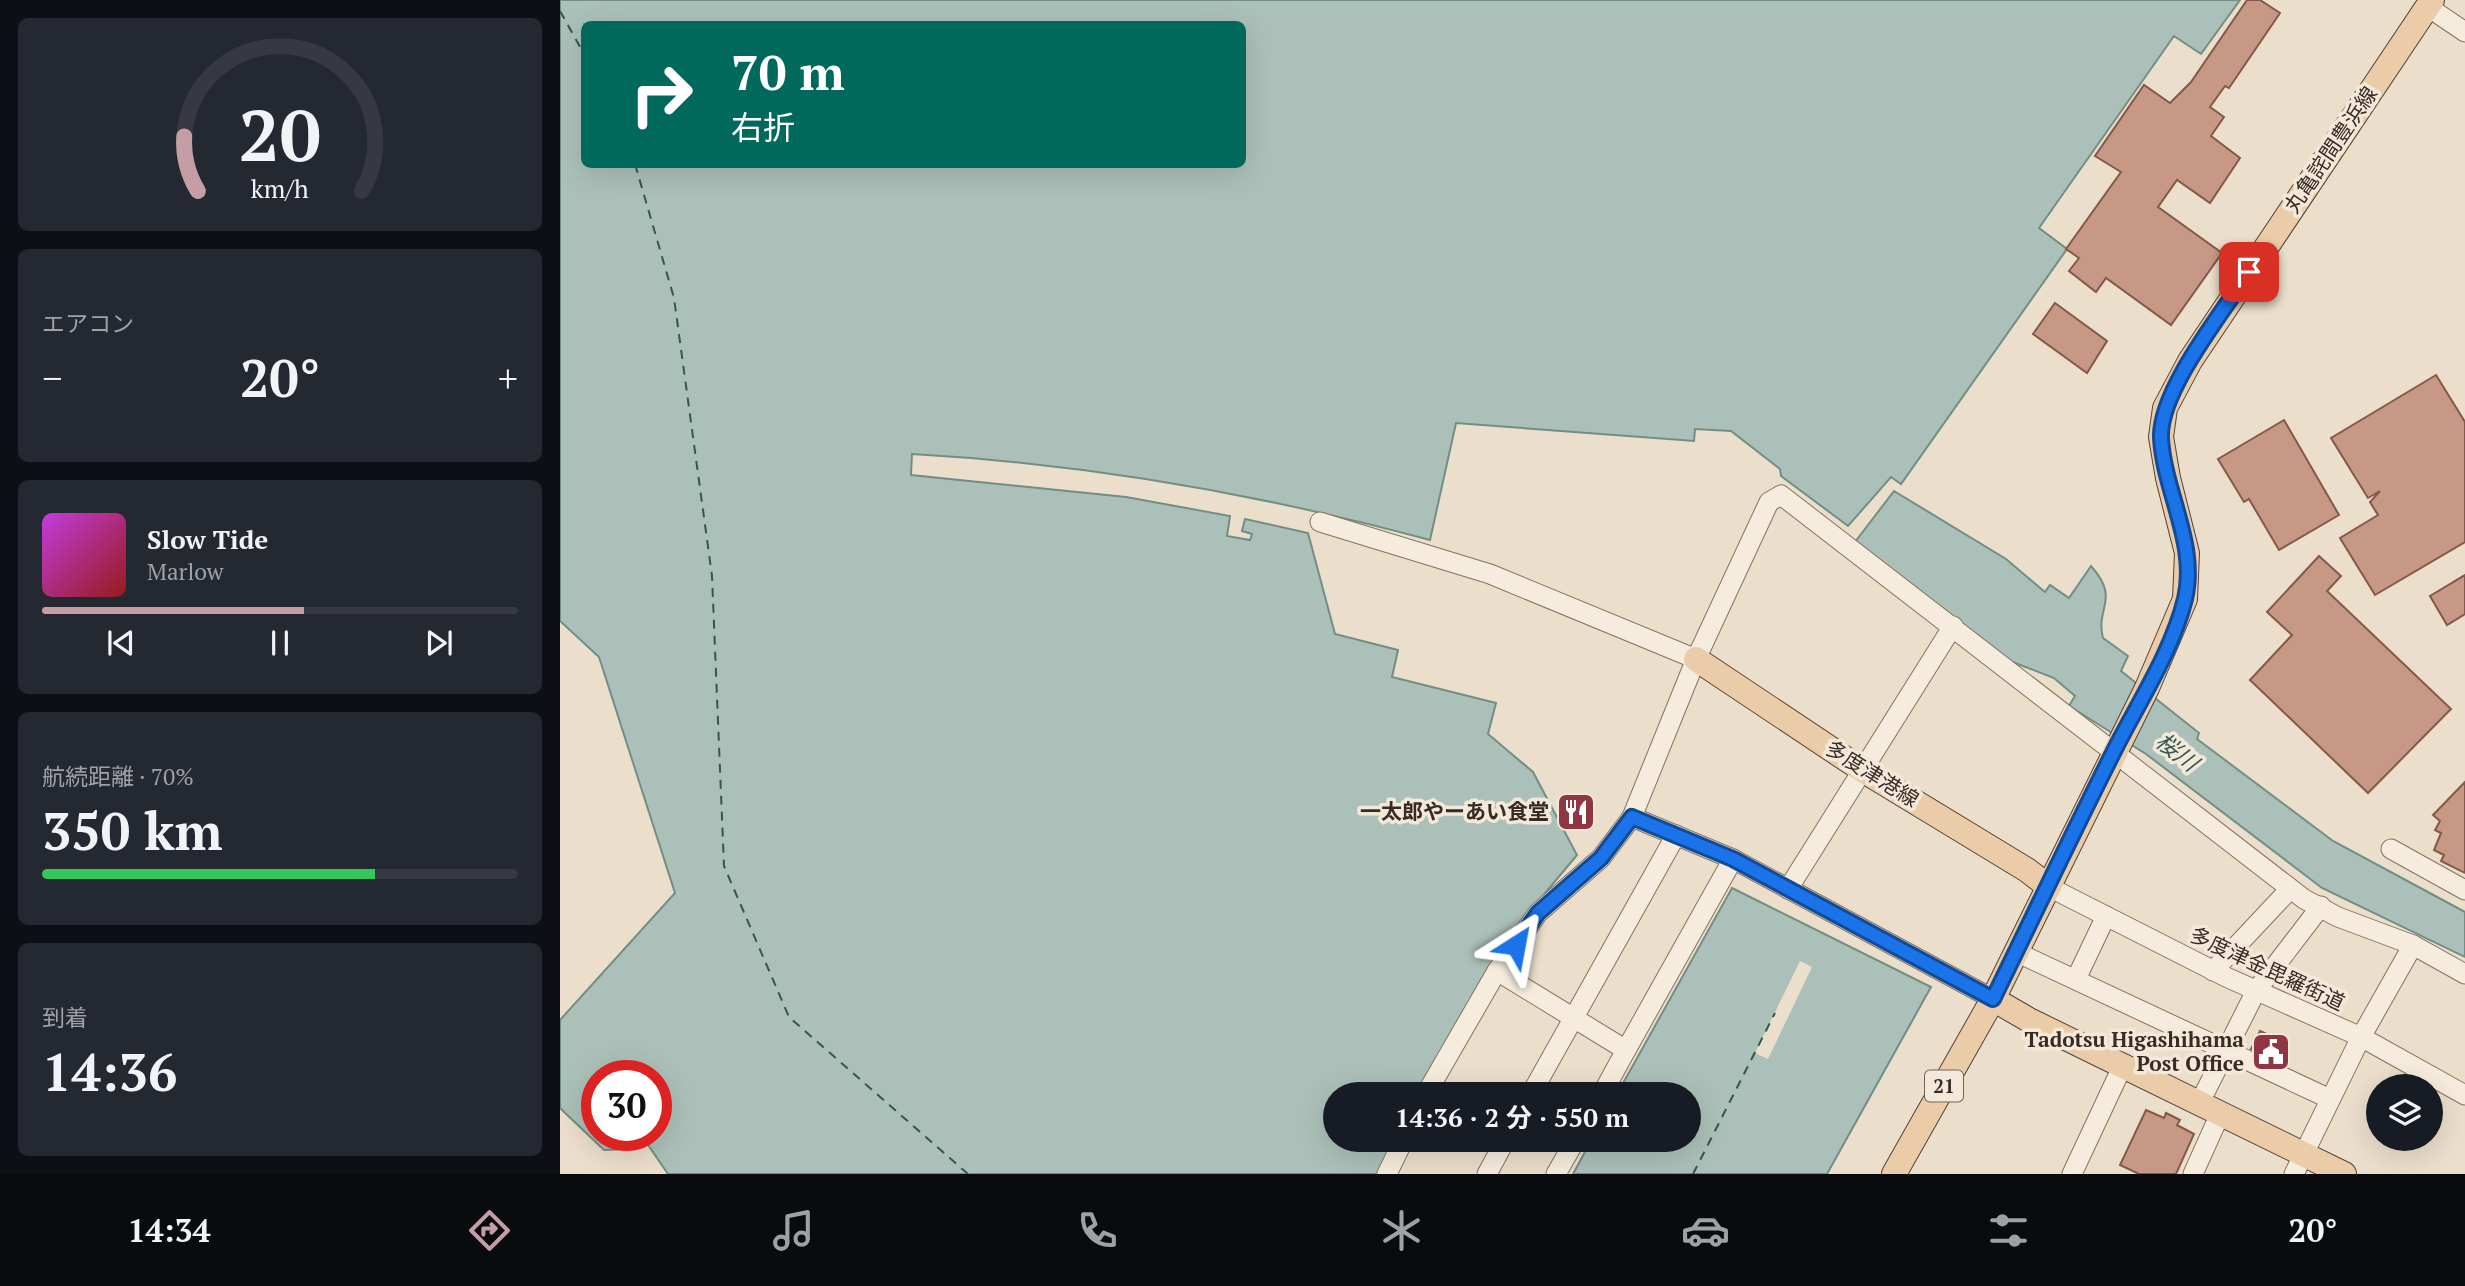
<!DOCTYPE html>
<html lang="ja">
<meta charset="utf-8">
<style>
:root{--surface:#171b24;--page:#242831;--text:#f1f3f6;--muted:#9ea1a6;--line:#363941;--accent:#c59ea5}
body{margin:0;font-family:"PT Serif","Noto Sans JP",serif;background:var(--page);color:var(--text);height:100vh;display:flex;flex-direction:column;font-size:26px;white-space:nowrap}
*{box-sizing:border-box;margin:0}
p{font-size:23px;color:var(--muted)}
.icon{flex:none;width:38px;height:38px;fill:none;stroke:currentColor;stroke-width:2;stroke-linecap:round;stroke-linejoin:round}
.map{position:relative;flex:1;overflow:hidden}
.details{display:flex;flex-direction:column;gap:18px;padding:18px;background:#0d0f14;width:560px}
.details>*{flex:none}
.hud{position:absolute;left:21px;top:21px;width:665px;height:147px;border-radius:10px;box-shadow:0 7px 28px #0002;background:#00695c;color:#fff;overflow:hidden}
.controls{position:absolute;left:1806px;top:1074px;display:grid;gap:14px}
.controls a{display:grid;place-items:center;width:77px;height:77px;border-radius:50%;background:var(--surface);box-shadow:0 7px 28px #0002;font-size:35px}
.speed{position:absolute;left:21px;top:1060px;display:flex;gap:14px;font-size:35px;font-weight:700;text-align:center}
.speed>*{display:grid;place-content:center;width:91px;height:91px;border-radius:50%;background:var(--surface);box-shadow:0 7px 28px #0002;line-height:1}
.speed .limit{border:10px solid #d22;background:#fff;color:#111}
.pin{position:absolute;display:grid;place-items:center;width:60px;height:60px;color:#fff;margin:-30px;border-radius:14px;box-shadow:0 4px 10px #0006}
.me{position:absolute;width:77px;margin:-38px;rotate:34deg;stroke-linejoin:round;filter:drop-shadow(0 0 5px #0008)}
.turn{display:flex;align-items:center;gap:24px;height:147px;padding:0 35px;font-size:32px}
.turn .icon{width:91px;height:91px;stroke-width:2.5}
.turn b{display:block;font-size:49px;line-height:60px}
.big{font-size:52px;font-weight:700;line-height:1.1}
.details .widget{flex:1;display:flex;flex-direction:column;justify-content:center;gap:10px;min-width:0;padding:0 24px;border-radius:10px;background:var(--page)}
.details .dial{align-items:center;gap:0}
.dial svg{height:182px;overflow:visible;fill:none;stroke:var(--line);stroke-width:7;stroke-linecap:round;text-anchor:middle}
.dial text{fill:var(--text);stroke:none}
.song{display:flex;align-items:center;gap:21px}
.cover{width:84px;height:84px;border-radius:10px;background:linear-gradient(135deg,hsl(290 70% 55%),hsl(0 70% 35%))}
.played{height:7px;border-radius:4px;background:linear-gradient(90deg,var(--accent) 55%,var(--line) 55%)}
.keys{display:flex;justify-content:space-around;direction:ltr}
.heat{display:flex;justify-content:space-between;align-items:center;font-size:38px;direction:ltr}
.charge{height:10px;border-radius:5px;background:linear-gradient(90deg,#34c759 70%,var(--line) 0)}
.trip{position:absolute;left:763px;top:1082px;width:378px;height:70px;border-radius:35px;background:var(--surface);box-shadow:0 7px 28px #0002;font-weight:700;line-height:70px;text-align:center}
.tabs{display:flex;height:112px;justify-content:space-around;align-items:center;background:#090b0e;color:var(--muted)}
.tabs .icon{width:49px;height:49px}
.tabs .active{color:var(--accent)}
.tabs b{font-size:32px;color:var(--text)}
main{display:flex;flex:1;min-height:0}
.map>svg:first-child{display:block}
.water{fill:#abc0b8;stroke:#728e84;stroke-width:2;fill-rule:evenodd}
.pier{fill:#ebdecb}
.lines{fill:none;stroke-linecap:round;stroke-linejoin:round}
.ferry{stroke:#345751;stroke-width:2;stroke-dasharray:9 7;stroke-linecap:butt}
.building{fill:#c69885;stroke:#845949;stroke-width:2}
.minor-casing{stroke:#877161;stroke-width:21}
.major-casing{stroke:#554034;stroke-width:26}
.minor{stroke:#f6ecde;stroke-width:19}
.major{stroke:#eacda8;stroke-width:24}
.route-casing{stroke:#114b97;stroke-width:18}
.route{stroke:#1a73e8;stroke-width:12}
.labels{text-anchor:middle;stroke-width:7;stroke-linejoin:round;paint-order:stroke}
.shield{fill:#f3e9da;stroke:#71645a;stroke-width:2}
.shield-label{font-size:19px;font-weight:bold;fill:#392b23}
.street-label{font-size:21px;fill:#392b23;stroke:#f3e9da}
.poi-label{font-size:21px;font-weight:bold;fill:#392b23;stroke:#f3e9da;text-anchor:end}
.water-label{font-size:23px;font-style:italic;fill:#345751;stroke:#f3e9da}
</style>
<main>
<section class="details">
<div class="widget dial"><svg viewBox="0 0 100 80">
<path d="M14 69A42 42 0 1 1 86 69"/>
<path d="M14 69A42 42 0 0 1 8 45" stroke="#c59ea5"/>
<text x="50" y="56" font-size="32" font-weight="700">20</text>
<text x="50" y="72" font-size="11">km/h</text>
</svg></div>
<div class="widget"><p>エアコン</p>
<div class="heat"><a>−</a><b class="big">20°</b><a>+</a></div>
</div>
<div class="widget">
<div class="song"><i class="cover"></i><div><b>Slow Tide</b><p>Marlow</p></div></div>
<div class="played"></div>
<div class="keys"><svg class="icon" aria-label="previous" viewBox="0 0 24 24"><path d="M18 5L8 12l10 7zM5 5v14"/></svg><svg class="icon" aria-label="pause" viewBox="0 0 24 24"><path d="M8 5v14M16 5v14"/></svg><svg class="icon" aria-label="next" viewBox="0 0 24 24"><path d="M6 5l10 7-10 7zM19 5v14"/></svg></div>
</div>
<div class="widget"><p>航続距離 · 70%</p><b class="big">350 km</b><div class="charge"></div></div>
<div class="widget"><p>到着</p><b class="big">14:36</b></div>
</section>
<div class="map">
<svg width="1905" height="1174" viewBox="0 0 1905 1174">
<rect width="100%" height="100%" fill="#ebdecb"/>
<g class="water">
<path d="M 0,0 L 1680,0 L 1641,54 L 1614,36 L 1479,228 L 1507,249 L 1341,484 L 1331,477 L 1288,526 L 1221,476 L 1220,469 L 1171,431 L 1135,429 L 1134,441 L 896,423 L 870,540 C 700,494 529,464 352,454 L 351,475 L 566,497 L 670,516 L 667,536 L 690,540 L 692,534 L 682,531 L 685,519 L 748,533 L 775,634 L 838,650 L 832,677 L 936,703 L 928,734 L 973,772 L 1017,855 L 956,928 L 858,1094 L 775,1094 L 775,1139 L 836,1139 L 820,1174 L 108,1174 L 86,1142 L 65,1149 L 44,1150 L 0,1108 L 0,1020 L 115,893 L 39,657 L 0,621 ZM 24,24 L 682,24 L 682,164 L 24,164 ZM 37,1076 L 96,1076 L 96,1136 L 37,1136 Z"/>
<path d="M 1334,491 L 1446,559 L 1485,592 L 1490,585 L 1509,598 L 1531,566 C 1561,600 1535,607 1543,638 L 1568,656 L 1561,671 L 1639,733 L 1637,739 L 1773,841 L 1905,912 L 1905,957 L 1762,888 L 1586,754 L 1509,706 L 1515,696 L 1494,678 L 1450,661 L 1295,542 Z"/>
<path d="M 1172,888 L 1371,987 L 1267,1174 L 1013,1174 L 1032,1139 L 1129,1139 L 1129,1094 L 1057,1094 Z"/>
</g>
<path class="pier" d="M 1240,961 L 1252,967 L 1208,1059 L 1195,1053 Z"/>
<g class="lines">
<g class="ferry">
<path d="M 0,11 L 24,54"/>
<path d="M 75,164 L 114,298 L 152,576 L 164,866 L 229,1017 L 408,1174"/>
<path d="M 1133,1174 L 1215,1013"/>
</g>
</g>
<g class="building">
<path d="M 1687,0 L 1700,0 L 1720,13 L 1669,88 L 1665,86 L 1650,107 L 1664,117 L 1651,136 L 1680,158 L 1650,203 L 1617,180 L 1598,207 L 1662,253 L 1611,325 L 1546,278 L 1536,292 L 1509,271 L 1519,258 L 1506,249 L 1561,172 L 1535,156 L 1584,85 L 1610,103 L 1631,82 Z"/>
<path d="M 1495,303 L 1547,341 L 1527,373 L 1473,334 Z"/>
<path d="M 1876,375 L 1905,422 L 1905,542 L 1815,595 L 1780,538 L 1818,515 L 1810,502 L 1820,491 L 1808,498 L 1771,438 Z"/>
<path d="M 1724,420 L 1779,515 L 1719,550 L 1689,499 L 1684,502 L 1658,459 Z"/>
<path d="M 1759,556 L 1781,576 L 1767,591 L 1891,709 L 1808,793 L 1690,680 L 1732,635 L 1707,612 Z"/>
<path d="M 1905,575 L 1905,614 L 1887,625 L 1870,596 Z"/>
<path d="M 1905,782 L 1905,873 L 1881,861 L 1884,855 L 1874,850 L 1881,833 L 1875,830 L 1880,821 L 1873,815 Z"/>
<path d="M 1017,798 L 1028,818 L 1015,825 L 1004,806 Z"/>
<path d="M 1700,1031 L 1718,1039 L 1715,1046 L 1726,1051 L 1721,1062 L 1691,1049 Z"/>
<path d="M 1586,1110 L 1604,1118 L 1606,1113 L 1620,1120 L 1617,1125 L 1634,1134 L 1616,1174 L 1579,1174 L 1560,1165 Z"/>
</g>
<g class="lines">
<defs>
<g id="minor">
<path d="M 1868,7 L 1905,32"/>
<path d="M 760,522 L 930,574 L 1136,659 L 1209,502 L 1221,495 L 1744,899 L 1778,917 L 1853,945 L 1905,974"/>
<path d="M 1136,659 L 1072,817 L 1041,858 L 978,913 L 937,971 L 1066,1050 L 1173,859"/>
<path d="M 1072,817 L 1173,859 L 1433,999"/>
<path d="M 1831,849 L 1905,890"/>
<path d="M 1489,887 L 1666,977 L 1801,1037 L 1905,1095"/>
<path d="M 1228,889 L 1393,626"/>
<path d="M 1456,952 L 1770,1099"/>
<path d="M 1653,971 L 1730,889"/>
<path d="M 1516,979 L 1546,916"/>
<path d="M 866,1094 L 937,971"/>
<path d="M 971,1094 L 1116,835"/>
<path d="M 1042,1094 L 1066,1050"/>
<path d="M 1639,1104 L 1696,991 L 1761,906"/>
<path d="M 827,1174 L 844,1139"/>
<path d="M 927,1174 L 946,1139"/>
<path d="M 996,1174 L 1016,1139"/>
<path d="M 1512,1174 L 1563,1065"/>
<path d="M 1633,1174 L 1660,1114"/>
<path d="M 1734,1174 L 1801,1037 L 1853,945"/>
</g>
<g id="major">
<path d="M 1136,659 L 1304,771 L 1467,870 L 1489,887"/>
<path d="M 1433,999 L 1469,1020 L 1784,1174"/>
<path d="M 1334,1174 L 1433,999 L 1587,688 L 1625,599 L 1627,553 L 1608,478 L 1601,437 L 1605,408 L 1630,361 L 1872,0"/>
</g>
</defs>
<use href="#minor" class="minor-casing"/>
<use href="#major" class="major-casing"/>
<use href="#minor" class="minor"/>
<use href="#major" class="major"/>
</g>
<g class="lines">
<defs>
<path id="route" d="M 956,945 L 978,913 L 1041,858 L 1072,817 L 1173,859 L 1433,999 C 1474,915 1514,830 1556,747 C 1580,700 1612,651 1625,599 C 1638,544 1604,492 1601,438 C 1599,391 1663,312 1689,272"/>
</defs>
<use href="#route" class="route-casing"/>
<use href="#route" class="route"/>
</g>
<defs>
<symbol id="restaurant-square" viewBox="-11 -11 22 22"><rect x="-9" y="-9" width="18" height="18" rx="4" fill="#903642" stroke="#f3e9da"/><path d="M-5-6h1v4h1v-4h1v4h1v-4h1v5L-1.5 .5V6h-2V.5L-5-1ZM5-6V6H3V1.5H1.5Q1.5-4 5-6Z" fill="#fff"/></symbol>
<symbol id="civic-square" viewBox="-11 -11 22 22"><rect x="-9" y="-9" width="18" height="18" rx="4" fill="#903642" stroke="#f3e9da"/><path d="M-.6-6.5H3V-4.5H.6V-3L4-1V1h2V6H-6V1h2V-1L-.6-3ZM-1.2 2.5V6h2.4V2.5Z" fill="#fff"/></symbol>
</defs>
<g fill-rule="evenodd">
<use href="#restaurant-square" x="994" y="790" width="44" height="44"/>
<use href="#civic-square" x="1689" y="1030" width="44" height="44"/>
</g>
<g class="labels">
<rect class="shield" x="1365" y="1070.5" width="38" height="31" rx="5"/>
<g class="shield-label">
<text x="1384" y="1093">21</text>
</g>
<g class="street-label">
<text transform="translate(1771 150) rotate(-56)" y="7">丸亀詫間豊浜線</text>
<text transform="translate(1312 774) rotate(32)" y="7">多度津港線</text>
<text transform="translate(1707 969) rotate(25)" y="7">多度津金毘羅街道</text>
</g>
<g class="poi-label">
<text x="989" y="819">一太郎やーあい食堂</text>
<text x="1684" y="1047">Tadotsu Higashihama<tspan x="1684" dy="24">Post Office</tspan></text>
</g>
<g class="water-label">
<text transform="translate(1617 752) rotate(38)" y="8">桜川</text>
</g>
</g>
</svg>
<div class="controls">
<a><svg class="icon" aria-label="layers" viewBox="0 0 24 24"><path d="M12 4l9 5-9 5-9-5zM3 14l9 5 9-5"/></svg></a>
</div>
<div class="speed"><div class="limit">30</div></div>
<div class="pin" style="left:1689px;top:272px;background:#d93025"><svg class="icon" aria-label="arrive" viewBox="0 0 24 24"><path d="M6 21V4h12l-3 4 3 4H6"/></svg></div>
<svg class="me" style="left:956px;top:945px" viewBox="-20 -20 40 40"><path d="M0-17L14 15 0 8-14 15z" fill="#1a73e8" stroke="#fff" stroke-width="4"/></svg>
<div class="trip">14:36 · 2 分 · 550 m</div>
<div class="hud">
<div class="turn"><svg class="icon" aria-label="right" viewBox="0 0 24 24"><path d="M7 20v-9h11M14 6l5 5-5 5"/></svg><div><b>70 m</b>右折</div></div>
</div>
</div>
</main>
<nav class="tabs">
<b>14:34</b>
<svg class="icon active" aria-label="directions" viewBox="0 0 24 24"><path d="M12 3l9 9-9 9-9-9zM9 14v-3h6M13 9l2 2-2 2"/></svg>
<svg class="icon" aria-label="music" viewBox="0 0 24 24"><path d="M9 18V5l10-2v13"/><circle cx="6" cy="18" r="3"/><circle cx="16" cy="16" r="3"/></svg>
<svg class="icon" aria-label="phone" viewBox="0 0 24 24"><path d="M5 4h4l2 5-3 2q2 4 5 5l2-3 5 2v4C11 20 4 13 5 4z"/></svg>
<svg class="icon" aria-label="climate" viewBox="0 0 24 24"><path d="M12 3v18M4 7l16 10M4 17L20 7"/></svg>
<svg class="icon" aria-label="car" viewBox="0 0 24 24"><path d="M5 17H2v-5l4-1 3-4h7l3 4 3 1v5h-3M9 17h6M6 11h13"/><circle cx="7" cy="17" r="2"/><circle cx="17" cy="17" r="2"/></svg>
<svg class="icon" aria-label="filters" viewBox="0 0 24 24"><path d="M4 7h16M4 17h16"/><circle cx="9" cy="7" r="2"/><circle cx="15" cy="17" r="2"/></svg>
<b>20°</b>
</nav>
